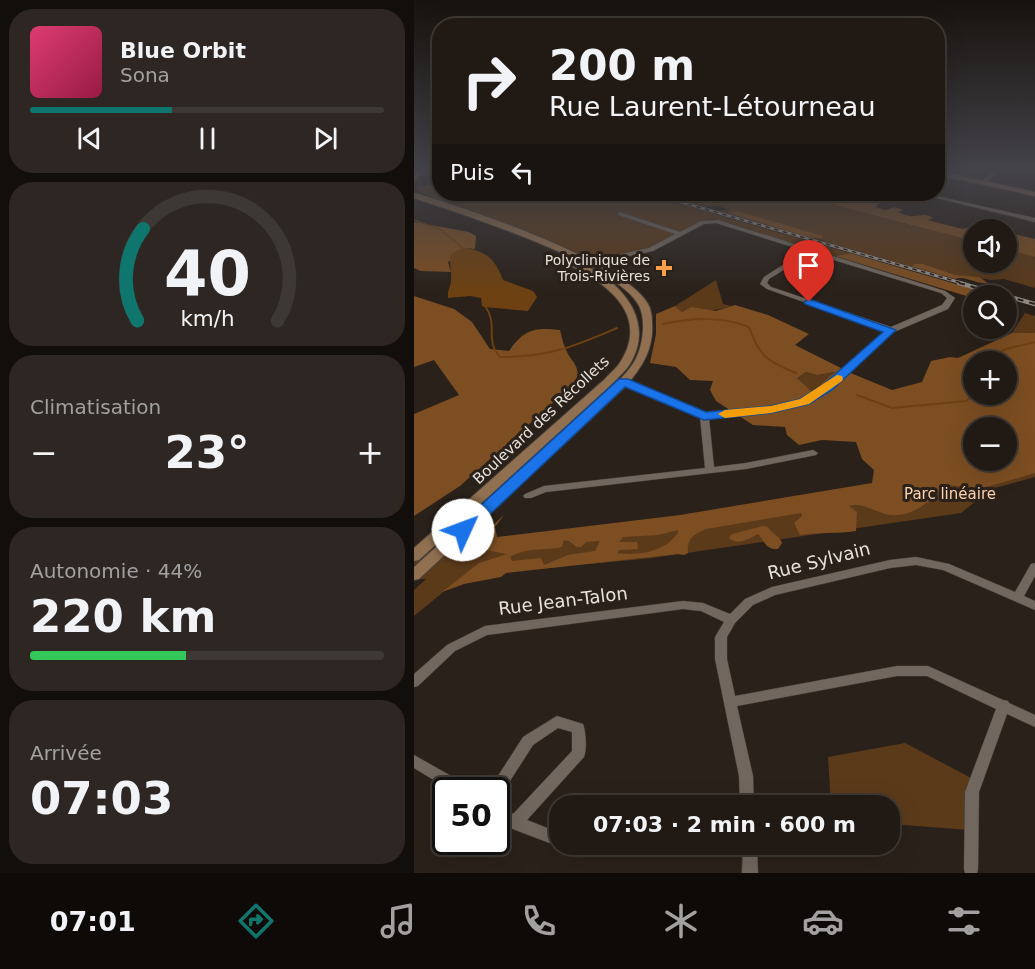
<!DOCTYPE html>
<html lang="fr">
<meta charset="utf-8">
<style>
:root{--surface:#201914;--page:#2d2622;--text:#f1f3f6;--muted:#a2a0a0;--line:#3d3834;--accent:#0f766e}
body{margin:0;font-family:"DejaVu Sans",sans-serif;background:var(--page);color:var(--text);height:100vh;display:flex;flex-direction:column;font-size:22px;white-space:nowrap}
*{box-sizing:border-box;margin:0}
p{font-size:20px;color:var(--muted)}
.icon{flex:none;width:33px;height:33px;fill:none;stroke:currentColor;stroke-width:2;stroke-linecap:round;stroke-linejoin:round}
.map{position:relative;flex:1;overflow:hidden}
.side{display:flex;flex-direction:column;gap:9px;padding:9px;background:#120e0b;width:414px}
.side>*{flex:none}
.banner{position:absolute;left:18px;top:18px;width:513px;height:183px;border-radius:24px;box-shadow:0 6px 24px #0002,0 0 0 2px var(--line);background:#201914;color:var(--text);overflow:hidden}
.fabs{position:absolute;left:549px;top:219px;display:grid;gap:12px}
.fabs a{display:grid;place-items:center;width:54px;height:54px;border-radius:50%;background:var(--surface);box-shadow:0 6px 24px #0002,0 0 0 2px var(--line);font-size:30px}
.speed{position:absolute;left:18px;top:777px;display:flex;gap:12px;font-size:30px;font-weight:700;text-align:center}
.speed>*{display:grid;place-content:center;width:78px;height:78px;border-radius:50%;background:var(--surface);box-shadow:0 6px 24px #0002,0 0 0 2px var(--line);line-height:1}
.speed .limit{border:3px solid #111;border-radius:9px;background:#fff;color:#111}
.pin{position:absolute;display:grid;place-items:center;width:51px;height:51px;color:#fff;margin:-62px -26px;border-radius:50% 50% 50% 0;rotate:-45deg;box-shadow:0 0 6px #0007}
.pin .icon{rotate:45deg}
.me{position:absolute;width:66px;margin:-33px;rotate:47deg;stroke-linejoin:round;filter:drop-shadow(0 0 4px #0008)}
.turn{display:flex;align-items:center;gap:21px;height:126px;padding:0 18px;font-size:27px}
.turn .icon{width:78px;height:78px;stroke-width:2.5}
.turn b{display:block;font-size:42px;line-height:51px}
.then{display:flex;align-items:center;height:57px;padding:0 18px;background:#0003;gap:12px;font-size:22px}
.big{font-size:45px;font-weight:700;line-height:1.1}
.side .tile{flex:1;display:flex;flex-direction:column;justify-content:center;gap:9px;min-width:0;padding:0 21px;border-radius:24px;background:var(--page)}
.side .dial{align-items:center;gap:0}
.dial svg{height:156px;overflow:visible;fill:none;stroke:var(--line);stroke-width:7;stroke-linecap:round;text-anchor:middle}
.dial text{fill:var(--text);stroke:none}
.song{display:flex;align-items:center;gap:18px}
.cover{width:72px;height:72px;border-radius:9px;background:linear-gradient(135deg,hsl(340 70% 55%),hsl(340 70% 35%))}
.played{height:6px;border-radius:3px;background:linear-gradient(90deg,var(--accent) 40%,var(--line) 40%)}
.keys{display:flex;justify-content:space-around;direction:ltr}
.heat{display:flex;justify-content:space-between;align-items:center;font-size:33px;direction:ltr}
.charge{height:9px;border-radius:4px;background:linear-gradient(90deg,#34c759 44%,var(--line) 0)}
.trip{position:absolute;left:135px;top:795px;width:351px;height:60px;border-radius:24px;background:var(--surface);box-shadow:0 6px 24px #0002,0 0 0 2px var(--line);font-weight:700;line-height:60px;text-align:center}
.tab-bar{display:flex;height:96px;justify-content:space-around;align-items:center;background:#0d0a08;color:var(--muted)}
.tab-bar .icon{width:42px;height:42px}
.tab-bar .on{color:var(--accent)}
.tab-bar b{font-size:27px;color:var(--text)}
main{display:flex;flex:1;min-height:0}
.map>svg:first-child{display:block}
.green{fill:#5b3a1a}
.forest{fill:#7c4e22;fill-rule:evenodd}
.water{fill:#6d4112}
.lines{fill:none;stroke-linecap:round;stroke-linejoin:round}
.stream-far1{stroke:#6d4112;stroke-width:1.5}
.stream{stroke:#6d4112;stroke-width:2}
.street-casing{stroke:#453f39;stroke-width:1}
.secondary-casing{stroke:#453f39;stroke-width:2}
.street{fill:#71675e;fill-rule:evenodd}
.secondary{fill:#907050;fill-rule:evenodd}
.rail-far1-casing{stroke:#928b85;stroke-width:3}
.rail-casing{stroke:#928b85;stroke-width:4.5}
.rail-far1{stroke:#2a211a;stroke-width:1.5;stroke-dasharray:4.5;stroke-linecap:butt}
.rail{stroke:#2a211a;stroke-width:2;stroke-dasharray:6;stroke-linecap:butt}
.route{fill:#1a73e8;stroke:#114b97;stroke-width:1.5}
.slow{fill:#f59e0b}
.poi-dot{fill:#f8a14a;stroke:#2a211a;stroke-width:2}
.labels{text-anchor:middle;stroke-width:6;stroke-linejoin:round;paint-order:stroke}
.far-poi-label{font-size:14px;fill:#e8e2dd;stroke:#2a211a;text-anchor:end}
.street-label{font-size:15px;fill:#e8e2dd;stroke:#2a211a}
.park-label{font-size:15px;fill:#fed2ad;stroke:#2a211a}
.near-street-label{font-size:18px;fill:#e8e2dd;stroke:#2a211a}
</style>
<main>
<section class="side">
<div class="tile">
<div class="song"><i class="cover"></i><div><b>Blue Orbit</b><p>Sona</p></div></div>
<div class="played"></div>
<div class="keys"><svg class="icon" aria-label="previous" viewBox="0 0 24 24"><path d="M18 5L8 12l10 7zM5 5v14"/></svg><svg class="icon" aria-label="pause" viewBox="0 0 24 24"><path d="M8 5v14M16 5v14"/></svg><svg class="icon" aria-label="next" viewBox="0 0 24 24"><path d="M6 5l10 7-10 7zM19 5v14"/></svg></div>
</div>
<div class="tile dial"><svg viewBox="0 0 100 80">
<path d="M14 69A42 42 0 1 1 86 69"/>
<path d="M14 69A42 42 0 0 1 17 22" stroke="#0f766e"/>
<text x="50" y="56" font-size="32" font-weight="700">40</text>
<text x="50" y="72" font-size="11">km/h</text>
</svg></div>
<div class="tile"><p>Climatisation</p>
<div class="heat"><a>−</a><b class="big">23°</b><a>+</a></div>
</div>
<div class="tile"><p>Autonomie · 44%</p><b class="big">220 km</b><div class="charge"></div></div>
<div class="tile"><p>Arrivée</p><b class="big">07:03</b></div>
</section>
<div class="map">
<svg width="621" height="873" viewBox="0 0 621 873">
<rect width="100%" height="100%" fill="#2a211a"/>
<g class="green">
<path d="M 25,169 L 25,175 L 6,177 L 4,187 L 23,183 L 25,179 L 26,194 L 231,194 L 436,253 L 421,256 L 300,219 L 288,221 L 235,249 L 178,261 L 8,193 L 3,188 L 4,179 L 16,170 Z"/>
<path d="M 246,194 L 378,194 L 559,241 L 560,262 L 592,262 L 593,250 L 621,257 L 621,288 L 590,279 L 578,280 L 542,275 L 509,264 L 500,267 L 536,278 L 305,211 L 315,209 L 304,206 L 292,207 Z"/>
<path d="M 302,280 L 309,304 L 317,306 C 301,312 285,310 268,312 L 261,306 Z"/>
<path d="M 611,313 L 621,316 L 621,333 L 598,333 Z"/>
<path d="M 392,372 L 403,375 L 422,372 L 397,392 L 383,378 Z"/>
<path d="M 621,452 L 621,477 L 577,489 L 547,513 L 238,558 L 49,576 L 0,616 L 0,590 L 12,579 L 0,579 L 0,547 L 59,542 L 64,539 L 66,542 L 219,530 L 592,460 Z"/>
<path d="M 491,743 L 559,779 L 556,830 L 476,824 L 476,806 L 417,805 L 414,757 Z"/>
</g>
<g class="forest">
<path d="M 378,194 L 437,194 L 469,201 L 461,207 L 472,210 L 480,207 L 490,210 L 484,212 C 488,214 495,217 500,216 C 508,216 510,212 519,218 L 513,220 L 549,229 L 561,225 L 585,229 L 560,230 L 559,241 Z"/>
<path d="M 323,211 L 409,236 L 409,238 L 397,238 L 315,213 Z"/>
<path d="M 0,222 L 55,232 L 62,236 L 61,249 L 53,248 L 34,262 L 37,272 L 7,271 L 0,268 Z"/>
<path d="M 592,232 L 621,239 L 621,257 L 593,250 Z"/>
<path d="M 436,253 L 579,295 L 560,296 L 559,298 L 421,256 Z"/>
<path d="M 501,264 L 509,264 L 542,275 L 565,277 L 574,283 C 562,285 551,275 541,279 L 500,267 L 498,266 Z"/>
<path d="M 0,296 L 40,309 L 58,322 L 76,349 L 95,351 C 110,329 121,327 146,330 C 148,338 150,347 154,354 C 161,365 168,370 160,384 L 46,486 L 0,516 L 0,414 L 45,395 L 20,360 L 0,367 Z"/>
<path d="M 321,305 L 354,315 L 395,334 L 381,345 L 439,374 L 478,390 L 508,382 L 517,361 L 536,357 L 544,358 L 598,333 L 621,333 L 621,473 L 569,488 L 532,485 C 516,502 496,520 471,514 C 457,510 449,502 435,506 L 443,512 L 442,531 C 423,534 405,532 386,535 L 380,523 L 388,516 L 387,513 L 292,529 C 280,534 272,539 274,553 L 270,555 L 263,554 L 92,573 L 87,577 L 50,584 L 28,592 L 65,563 L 93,554 L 71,550 L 64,539 L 90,515 L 81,527 L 83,537 L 266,515 L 458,483 L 460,470 L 448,459 L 442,442 L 408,440 L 385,445 L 373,435 L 371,427 L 339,425 L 302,401 L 296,390 L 299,381 L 276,380 L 262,367 L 236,363 L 242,334 L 242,314 L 261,306 L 268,312 L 277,307 L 302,311 ZM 560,362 L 592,362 L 592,394 L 560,394 ZM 392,372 L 403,375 L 421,372 L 398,392 L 383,378 ZM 560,428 L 592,428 L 592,460 L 560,460 ZM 264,530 L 264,533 C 250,552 226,556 203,553 L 205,550 L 224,549 L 223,542 L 205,542 L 209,537 L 244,535 ZM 150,540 L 155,541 L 163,547 L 167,547 L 172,542 L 186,541 L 181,551 L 154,555 L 130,565 L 127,558 L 98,561 L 96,557 C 112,547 132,551 148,547 Z"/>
<path d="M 349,526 L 354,527 C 358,534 366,536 368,543 L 364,549 C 351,549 352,543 344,534 C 334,539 325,546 315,538 L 318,534 Z"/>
</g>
<path class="water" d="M 53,248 C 74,252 82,261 89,280 L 119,291 L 123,297 L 114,311 L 70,307 L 68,306 L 67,298 L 56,296 L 34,298 C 33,290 37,287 37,280 C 39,262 27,252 53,248 Z"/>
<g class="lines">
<path class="stream-far1" d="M 0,220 L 27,230 L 50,249"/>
<g class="stream">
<path d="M 71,306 C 85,325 70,340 86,357 C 136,357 158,347 203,328"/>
<path d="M 249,324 C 278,318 307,316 335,327 C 345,356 354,362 382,373"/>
<path d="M 579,362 L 577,357 L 592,349 L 621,342"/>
<path d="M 443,395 L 478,408 L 552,401 L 562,394"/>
</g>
<defs>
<g id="street">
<path d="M 582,169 L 588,169 L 571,184 L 567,184 L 567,182 Z"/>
<path d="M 314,194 L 321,194 L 314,197 L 310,197 L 310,195 Z"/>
<path d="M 506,194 L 514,194 L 621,218 L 621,222 Z"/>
<path d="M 206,212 L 266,232 L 287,221 L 304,220 L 531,291 L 541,298 L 534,309 L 480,332 L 417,389 L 394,403 L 357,412 L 295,418 L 300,467 L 332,463 L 399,450 L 404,453 L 402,455 L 332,469 L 132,492 L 117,498 L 111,498 L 109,496 L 111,494 L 130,486 L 291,468 L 286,417 L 207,384 L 206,382 L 207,380 L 213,380 L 291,413 L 357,406 L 388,399 L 411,385 L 472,331 L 353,289 L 346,284 L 350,277 L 391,251 L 302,223 L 290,224 L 239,251 L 197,260 L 174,268 L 170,268 L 170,266 L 193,257 L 235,248 L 261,234 L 204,215 L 203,214 ZM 397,253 L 527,293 L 533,298 L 528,305 L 477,327 L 357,287 L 353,283 L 355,279 Z"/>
<path d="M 502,557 L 535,564 L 601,592 L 617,564 L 621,563 L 621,576 L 610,596 L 621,601 L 621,610 L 529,570 L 502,565 L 476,568 L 361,595 L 339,605 L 321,623 L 313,637 L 313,659 L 321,696 L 483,666 L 514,666 L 589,700 L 594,701 L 595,703 L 621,715 L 621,727 L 593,714 L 565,792 L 564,869 L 563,873 L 551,873 L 550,869 L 551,792 L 582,709 L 513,676 L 483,676 L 323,706 L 339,776 L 340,806 L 326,806 L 325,776 L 301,659 L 301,637 L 310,622 L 287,611 L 269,609 L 73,635 L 41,651 L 4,686 L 0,687 L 0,674 L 33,645 L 71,626 L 269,601 L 289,603 L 316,614 L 331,599 L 358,587 L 476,560 Z"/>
<path d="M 143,716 L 169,724 C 172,732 173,749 170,757 L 113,820 L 146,833 L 146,844 L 151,844 L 146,847 L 96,828 L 82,820 L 82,805 L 99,814 L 158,751 L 158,732 L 144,728 L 119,745 L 87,795 L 82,796 L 82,790 L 75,790 L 109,737 Z"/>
<path d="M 0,755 L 53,785 L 55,790 L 36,790 L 0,768 Z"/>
<path d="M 329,844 L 343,844 L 344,873 L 328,873 Z"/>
</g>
<g id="secondary">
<path d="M 6,169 L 14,169 L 0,181 L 0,175 Z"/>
<path d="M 524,171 L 621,192 L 621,196 L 524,175 Z"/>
<path d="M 0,193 C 50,207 210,261 234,304 C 237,309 238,316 238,322 C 240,350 228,367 211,387 L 5,579 L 0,580 L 0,567 L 203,383 C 209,376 216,369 220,362 C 229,347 233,319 224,304 C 199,262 50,215 0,198 Z"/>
<path d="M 160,261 C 201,275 243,317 217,362 C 213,370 205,376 199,383 L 5,560 L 0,561 L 0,548 L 191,379 C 196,373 203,368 207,361 C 235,315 194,284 157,266 L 156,264 Z"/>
</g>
</defs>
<use href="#street" class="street-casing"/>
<use href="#secondary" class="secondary-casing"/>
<use href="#street" class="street"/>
<use href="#secondary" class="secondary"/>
<defs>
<path id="rail-far1" d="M 239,194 L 551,284"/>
<g id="rail">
<path d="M 545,283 L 591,296"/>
<path d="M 592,296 L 621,304"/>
</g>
</defs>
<use href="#rail-far1" class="rail-far1-casing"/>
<use href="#rail" class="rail-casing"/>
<use href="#rail-far1" class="rail-far1"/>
<use href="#rail" class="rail"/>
</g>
<linearGradient id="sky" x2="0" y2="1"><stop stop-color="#17120e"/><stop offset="0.58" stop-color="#444349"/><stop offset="1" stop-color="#444349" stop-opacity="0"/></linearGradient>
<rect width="621" height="292" fill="url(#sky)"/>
<path class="route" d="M 395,299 L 482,330 L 418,390 L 395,404 L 357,413 L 290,420 L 211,387 L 55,534 L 44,534 L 42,530 L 44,526 L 205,379 L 214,379 L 292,412 L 357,406 L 386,399 L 409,385 L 469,332 L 391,304 L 390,302 Z"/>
<path class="slow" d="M 423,375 L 428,376 L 429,379 L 428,381 L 395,404 L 357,413 L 311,418 L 304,414 L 311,410 L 357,406 L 386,399 Z"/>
<path class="poi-dot" d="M247 259h6v6h6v6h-6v6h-6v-6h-6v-6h6z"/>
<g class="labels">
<g class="far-poi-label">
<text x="236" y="265">Polyclinique de<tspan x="236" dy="16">Trois-Rivières</tspan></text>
</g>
<g class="street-label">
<text transform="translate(127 420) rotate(-43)" y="5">Boulevard des Récollets</text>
</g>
<g class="park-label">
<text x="536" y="499">Parc linéaire</text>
</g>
<g class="near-street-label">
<text transform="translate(405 561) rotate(-14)" y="6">Rue Sylvain</text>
<text transform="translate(149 601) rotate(-7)" y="6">Rue Jean-Talon</text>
</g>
</g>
</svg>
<div class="fabs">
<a><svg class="icon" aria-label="sound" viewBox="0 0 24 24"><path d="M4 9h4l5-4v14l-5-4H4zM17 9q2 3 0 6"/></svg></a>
<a><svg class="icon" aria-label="search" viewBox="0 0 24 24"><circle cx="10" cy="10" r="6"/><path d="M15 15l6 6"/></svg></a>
<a>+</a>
<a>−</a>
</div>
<div class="speed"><div class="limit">50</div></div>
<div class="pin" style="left:395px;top:302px;background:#d93025"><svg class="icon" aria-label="arrive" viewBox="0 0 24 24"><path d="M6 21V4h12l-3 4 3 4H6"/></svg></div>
<svg class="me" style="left:49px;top:530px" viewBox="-20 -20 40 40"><circle r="19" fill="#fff"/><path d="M0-13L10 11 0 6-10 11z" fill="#1a73e8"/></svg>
<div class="trip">07:03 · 2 min · 600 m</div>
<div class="banner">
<div class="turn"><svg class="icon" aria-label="right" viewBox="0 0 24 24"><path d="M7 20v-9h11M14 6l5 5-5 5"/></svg><div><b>200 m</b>Rue Laurent-Létourneau</div></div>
<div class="then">Puis<svg class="icon" aria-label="left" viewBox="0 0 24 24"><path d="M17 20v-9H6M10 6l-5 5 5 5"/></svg></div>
</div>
</div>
</main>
<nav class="tab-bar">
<b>07:01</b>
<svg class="icon on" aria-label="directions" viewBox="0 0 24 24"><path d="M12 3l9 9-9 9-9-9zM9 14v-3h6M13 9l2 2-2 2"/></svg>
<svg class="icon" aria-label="music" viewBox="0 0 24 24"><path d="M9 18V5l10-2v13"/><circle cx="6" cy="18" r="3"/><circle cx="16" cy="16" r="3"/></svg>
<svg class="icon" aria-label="phone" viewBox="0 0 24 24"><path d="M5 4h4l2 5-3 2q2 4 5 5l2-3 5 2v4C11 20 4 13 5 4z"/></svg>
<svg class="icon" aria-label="climate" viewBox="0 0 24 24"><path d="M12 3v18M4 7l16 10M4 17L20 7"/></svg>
<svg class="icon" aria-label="car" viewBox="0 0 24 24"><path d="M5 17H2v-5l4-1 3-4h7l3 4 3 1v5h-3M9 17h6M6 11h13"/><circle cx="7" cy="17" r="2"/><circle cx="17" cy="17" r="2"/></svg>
<svg class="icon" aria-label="filters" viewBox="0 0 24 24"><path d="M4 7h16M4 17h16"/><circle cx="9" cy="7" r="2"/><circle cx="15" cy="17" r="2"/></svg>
</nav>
